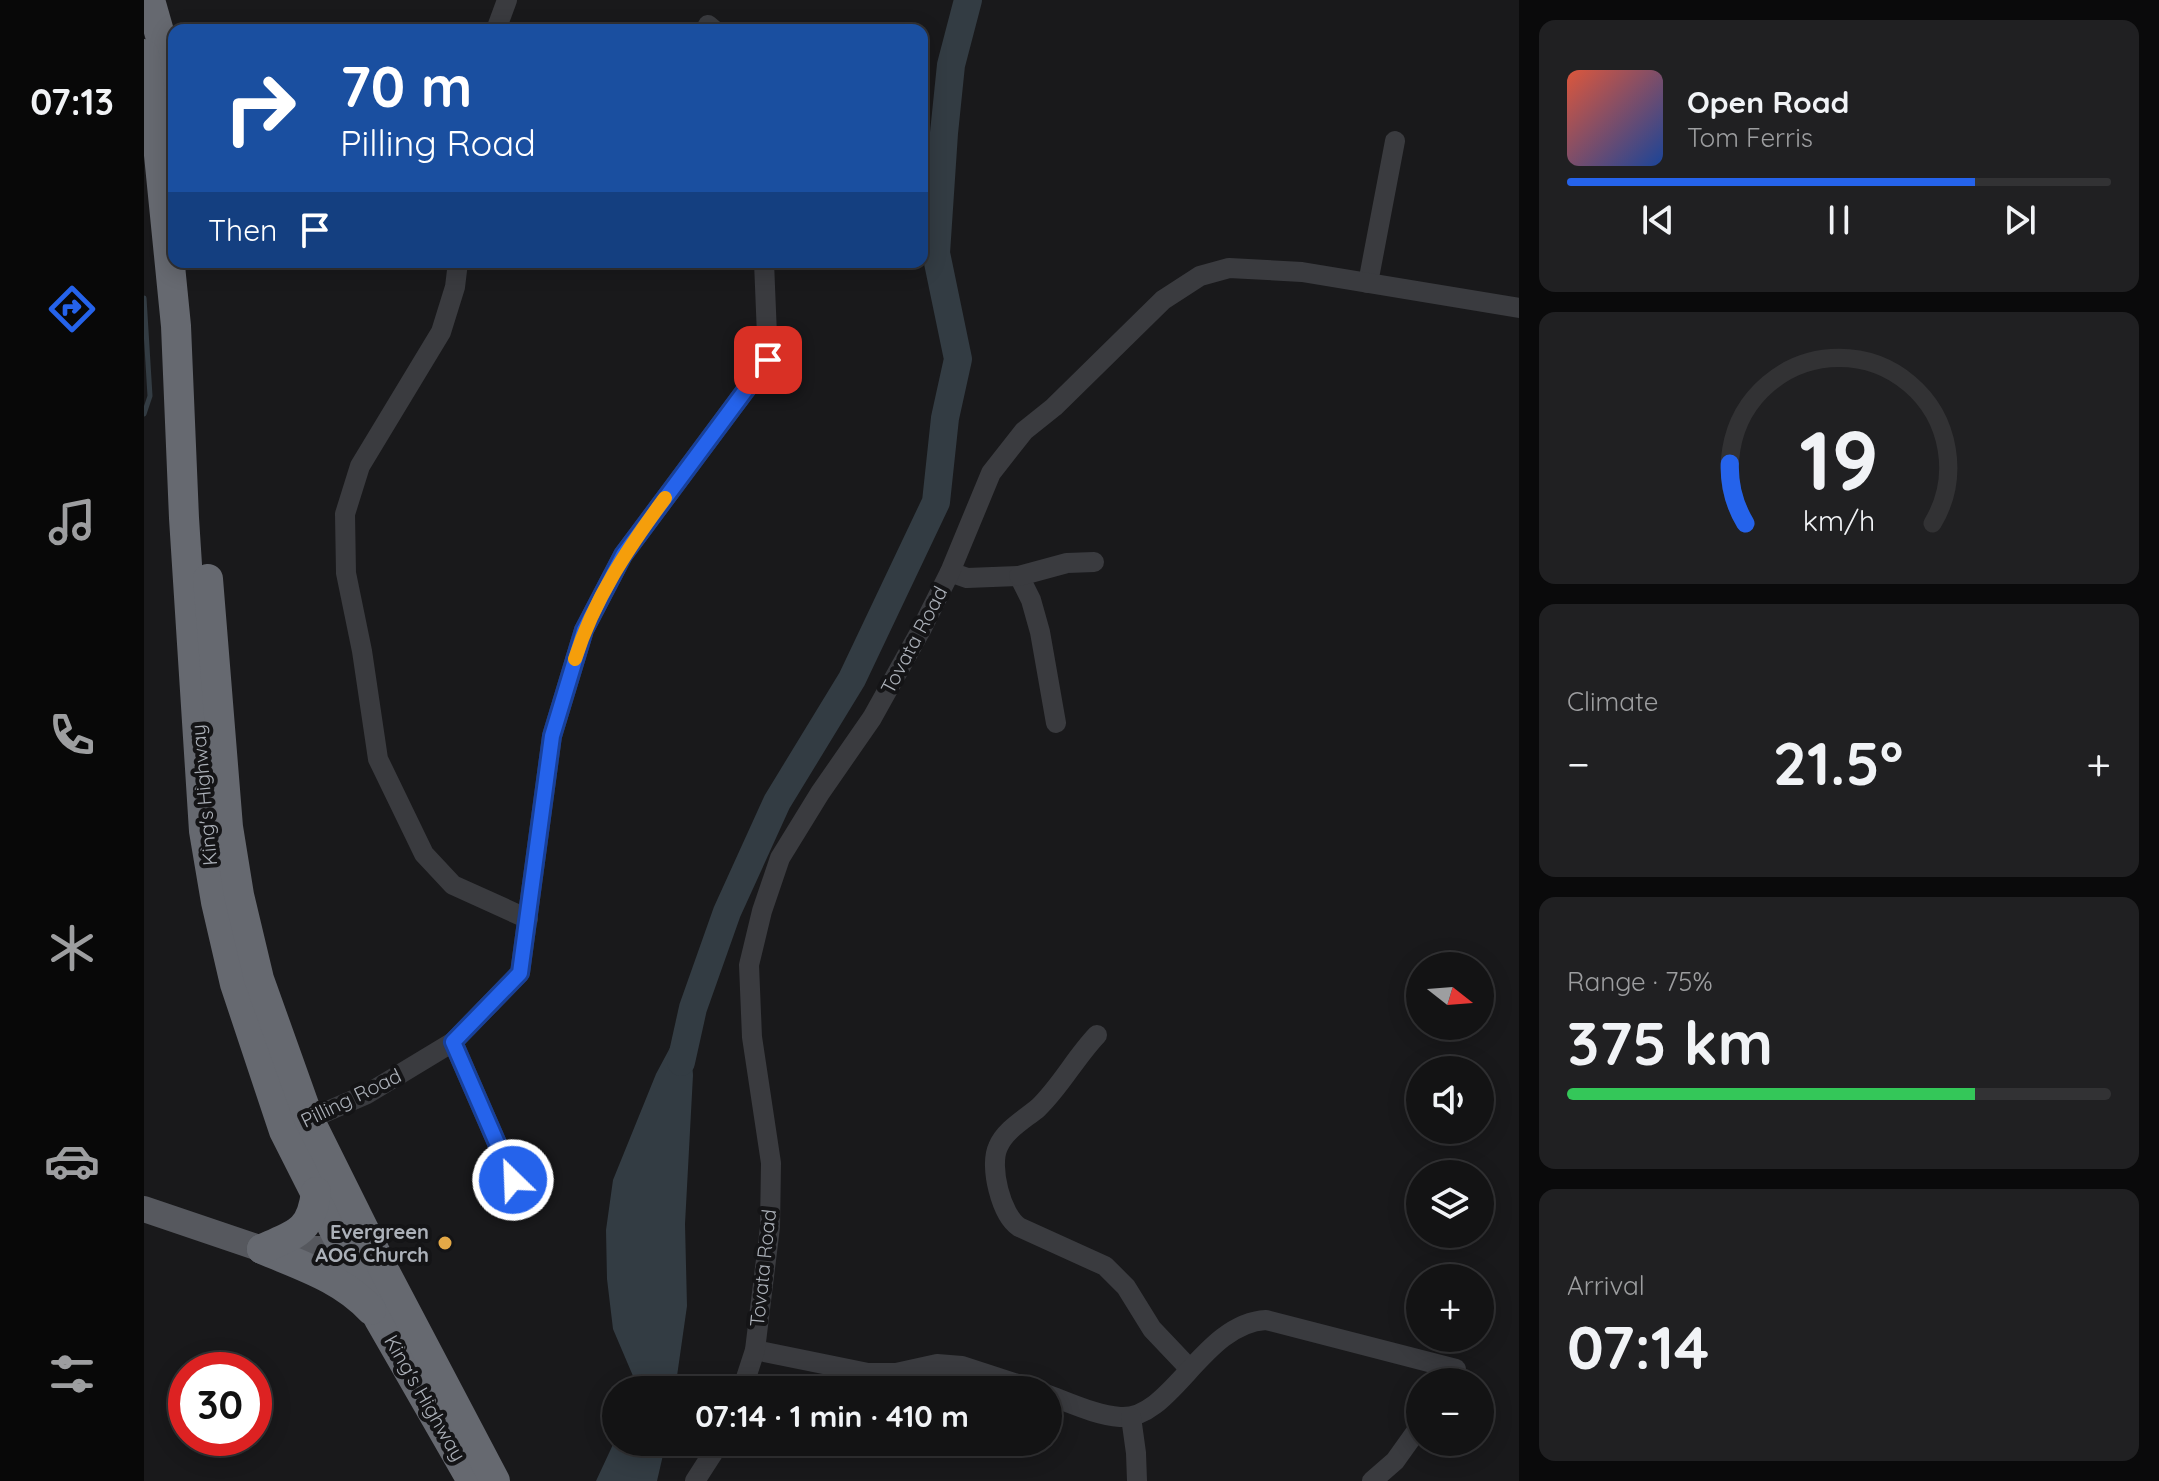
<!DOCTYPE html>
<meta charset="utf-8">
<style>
:root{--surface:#131314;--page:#202022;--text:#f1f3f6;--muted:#9d9ea0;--line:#323234;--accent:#2563eb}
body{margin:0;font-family:Quicksand,sans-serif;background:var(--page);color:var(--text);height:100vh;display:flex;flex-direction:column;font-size:30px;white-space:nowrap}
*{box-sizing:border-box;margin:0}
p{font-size:26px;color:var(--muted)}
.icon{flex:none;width:44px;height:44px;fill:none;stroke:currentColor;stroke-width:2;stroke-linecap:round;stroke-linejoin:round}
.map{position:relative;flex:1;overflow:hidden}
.panel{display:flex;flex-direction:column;gap:20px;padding:20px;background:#0a0a0b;width:640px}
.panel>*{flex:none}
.banner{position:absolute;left:24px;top:24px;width:760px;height:244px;border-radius:16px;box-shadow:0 4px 20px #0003,0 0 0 2px var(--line);background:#1a4fa0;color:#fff;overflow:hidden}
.needle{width:52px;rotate:107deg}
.controls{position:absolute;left:1262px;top:952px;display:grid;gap:16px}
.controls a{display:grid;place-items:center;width:88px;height:88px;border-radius:50%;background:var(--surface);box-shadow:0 4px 20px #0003,0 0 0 2px var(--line);font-size:40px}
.speed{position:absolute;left:24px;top:1352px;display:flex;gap:16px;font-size:40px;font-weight:700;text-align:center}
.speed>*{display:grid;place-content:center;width:104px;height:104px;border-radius:50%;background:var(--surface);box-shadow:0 4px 20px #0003,0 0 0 2px var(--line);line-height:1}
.speed .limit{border:12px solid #d22;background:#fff;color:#111}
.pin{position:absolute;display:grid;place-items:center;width:68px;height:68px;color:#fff;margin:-34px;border-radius:16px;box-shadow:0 4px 12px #0006}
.me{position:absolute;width:88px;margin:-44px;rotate:336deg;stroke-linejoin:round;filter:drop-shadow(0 0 6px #0008)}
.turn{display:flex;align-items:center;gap:28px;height:168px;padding:0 40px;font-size:36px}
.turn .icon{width:104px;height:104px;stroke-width:2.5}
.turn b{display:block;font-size:56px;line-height:68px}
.then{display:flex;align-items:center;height:76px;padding:0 40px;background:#0003;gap:16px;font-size:30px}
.big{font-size:60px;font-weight:700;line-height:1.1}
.panel .widget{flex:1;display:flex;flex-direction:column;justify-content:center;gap:12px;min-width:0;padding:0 28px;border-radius:16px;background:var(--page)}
.panel .dial{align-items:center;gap:0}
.dial svg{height:208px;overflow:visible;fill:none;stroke:var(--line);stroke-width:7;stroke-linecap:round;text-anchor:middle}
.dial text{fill:var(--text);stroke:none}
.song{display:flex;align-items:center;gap:24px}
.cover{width:96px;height:96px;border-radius:12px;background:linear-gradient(135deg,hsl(10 70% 55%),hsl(220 70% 35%))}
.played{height:8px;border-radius:4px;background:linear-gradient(90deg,var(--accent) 75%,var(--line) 75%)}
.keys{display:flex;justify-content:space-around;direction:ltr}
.heat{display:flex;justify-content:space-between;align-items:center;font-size:44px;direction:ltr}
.charge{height:12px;border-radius:6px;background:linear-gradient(90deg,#34c759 75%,var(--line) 0)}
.trip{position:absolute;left:458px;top:1376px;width:460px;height:80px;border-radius:40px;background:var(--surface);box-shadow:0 4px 20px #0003,0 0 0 2px var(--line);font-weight:700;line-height:80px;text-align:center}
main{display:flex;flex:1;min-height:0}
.menu{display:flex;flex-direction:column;width:144px;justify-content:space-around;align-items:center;background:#080808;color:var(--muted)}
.menu .icon{width:56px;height:56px}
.menu .active{color:var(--accent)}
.menu b{font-size:36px;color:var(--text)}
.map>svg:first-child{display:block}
.water{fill:#333c43}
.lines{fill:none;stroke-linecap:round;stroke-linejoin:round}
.stream{stroke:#333c43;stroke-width:5}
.river{stroke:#333c43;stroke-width:28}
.minor{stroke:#3a3b3f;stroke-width:20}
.major{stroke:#56585e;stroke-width:26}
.highway{stroke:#666970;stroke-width:30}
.route-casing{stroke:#184099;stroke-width:20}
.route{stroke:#2563eb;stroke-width:14}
.slow{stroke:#f59e0b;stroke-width:14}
.poi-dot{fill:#e4a947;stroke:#141416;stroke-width:3}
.labels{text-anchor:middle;stroke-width:8;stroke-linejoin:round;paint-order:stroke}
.street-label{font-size:20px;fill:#acb1b9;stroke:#141416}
.poi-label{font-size:20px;font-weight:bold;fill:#acb1b9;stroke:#141416;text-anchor:end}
</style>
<main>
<nav class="menu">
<b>07:13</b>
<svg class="icon active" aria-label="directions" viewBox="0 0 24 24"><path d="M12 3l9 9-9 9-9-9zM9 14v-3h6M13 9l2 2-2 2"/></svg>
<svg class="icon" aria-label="music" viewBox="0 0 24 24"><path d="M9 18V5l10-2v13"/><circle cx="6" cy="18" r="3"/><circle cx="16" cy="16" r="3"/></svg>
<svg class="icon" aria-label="phone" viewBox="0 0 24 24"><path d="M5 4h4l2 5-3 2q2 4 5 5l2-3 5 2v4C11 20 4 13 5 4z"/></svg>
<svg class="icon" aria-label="climate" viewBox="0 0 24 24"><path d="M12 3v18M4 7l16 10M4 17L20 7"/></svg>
<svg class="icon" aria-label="car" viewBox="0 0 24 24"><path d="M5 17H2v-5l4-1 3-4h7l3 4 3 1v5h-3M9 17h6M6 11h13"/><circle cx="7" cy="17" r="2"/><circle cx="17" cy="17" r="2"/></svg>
<svg class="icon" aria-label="filters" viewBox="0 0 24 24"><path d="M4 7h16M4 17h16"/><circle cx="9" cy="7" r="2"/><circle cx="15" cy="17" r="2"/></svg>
</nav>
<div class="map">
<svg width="1375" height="1481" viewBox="0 0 1375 1481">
<rect width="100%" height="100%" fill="#19191b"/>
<g class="water">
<path d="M 544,1014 L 549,1075 L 541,1224 L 543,1306 L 531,1390 L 486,1390 L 489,1376 L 469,1329 L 463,1279 L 462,1230 L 469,1180 L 512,1074 Z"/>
<path d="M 472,1438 L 472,1442 L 522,1442 L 513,1481 L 452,1481 Z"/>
</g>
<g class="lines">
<path class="stream" d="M 0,298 L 6,396 L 0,414"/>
<path class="river" d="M 537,1062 L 549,1008 L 583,912 L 633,802 L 708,679 L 792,502 L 801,418 L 814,359 L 792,253 L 800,133 L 807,65 L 824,0"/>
<g class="minor">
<path d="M 564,25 L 570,30"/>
<path d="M 352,30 L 363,0"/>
<path d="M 314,262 L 311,287 L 297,332 L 216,466 L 201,514 L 202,573 L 218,651 L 234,759 L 280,854 L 309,885 L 384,919"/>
<path d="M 1224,283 L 1251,141"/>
<path d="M 806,572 L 823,578 L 875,576 L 887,600 L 896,632 L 912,723"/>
<path d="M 875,576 L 923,563 L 950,562"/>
<path d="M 953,1035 C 931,1058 917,1086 894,1108 C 881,1119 861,1130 854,1147 C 845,1166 857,1215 875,1227 L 961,1266 L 982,1287 L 1008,1329 L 1045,1368"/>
<path d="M 309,1042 L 369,1180"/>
<path d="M 154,1124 L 223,1094 L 309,1042 L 376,973 L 408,736 L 440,630 L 479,555 L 624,360 L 620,262"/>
<path d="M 611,1350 L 724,1373 L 752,1373 L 793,1364 L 818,1366 L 892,1390"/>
<path d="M 598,1390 L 611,1350 L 626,1227 L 627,1163 L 608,1037 L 605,965 L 618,911 L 636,858 L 676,793 L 728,718 L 777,630 L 806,572 L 847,473 L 880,431 L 910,407 L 1019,300 L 1056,276 L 1085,268 L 1158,272 L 1375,308"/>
<path d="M 904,1395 C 927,1403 951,1415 976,1417 C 1027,1421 1059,1323 1122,1320 L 1312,1369 L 1306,1382"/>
<path d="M 987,1417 L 992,1453 L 993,1481"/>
<path d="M 551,1481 L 576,1442"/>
<path d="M 1228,1481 L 1251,1461 L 1276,1426"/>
</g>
<path class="major" d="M 0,1209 L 118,1249 L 217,1249"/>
<g class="highway">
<path d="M 6,0 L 16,35 L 25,84"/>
<path d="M 0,54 L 14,145 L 32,326 L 40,518 L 60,831 L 72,902 L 91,984 L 140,1131 L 235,1319 L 328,1481"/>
<path d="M 64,579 L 84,827 L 95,895 L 115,979 L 165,1119 L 241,1272 L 351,1481"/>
<path d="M 118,1249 C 155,1265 198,1278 227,1310"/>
<path d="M 118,1249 C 151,1234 167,1233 172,1192"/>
</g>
</g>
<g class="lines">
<defs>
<path id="route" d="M 369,1180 L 309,1042 L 376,973 L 408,736 L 440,630 L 479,555 L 624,360"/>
</defs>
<use href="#route" class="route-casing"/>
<use href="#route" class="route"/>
<path class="slow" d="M 431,659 C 450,599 484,548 521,498"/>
</g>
<circle class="poi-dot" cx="301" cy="1243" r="8"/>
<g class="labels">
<g class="street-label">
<text transform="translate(770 640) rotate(-62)" y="7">Tovata Road</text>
<text transform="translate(60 795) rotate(-95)" y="7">King's Highway</text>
<text transform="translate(207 1098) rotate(-26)" y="7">Pilling Road</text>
<text transform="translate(619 1268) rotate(-84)" y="7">Tovata Road</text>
<text transform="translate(281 1398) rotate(60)" y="7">King's Highway</text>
</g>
<g class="poi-label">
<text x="285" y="1239">Evergreen<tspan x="285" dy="23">AOG Church</tspan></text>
</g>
</g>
</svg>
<div class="controls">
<a><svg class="needle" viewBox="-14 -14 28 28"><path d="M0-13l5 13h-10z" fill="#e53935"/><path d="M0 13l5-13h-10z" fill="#9d9ea0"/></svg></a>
<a><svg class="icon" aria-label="sound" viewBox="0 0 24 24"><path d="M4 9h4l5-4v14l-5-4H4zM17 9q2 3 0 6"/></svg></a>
<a><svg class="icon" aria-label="layers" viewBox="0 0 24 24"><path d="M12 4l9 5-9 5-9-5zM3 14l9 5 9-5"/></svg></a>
<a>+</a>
<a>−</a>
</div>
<div class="speed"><div class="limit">30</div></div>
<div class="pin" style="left:624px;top:360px;background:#d93025"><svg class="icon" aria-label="arrive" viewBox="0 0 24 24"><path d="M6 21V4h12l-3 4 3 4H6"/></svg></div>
<svg class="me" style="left:369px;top:1180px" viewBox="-20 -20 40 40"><circle r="17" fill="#2563eb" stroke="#fff" stroke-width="3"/><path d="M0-11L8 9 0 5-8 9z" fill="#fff"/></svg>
<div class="trip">07:14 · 1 min · 410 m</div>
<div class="banner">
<div class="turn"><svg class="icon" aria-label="right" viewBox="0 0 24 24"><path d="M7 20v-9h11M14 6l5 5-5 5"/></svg><div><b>70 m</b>Pilling Road</div></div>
<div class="then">Then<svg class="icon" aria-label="arrive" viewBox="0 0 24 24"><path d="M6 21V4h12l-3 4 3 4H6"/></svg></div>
</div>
</div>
<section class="panel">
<div class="widget">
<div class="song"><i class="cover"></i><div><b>Open Road</b><p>Tom Ferris</p></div></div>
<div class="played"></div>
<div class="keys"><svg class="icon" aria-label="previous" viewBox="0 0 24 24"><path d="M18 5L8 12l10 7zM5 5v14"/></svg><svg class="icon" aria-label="pause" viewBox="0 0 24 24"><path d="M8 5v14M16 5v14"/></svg><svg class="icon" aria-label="next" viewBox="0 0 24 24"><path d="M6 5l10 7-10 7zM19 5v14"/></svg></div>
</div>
<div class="widget dial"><svg viewBox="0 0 100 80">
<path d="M14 69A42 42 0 1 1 86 69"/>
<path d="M14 69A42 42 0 0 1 8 46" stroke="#2563eb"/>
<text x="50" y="56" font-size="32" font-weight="700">19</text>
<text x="50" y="72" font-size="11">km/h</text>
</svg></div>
<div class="widget"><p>Climate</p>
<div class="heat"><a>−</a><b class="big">21.5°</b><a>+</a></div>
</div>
<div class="widget"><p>Range · 75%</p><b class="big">375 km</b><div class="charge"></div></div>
<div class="widget"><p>Arrival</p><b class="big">07:14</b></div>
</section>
</main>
